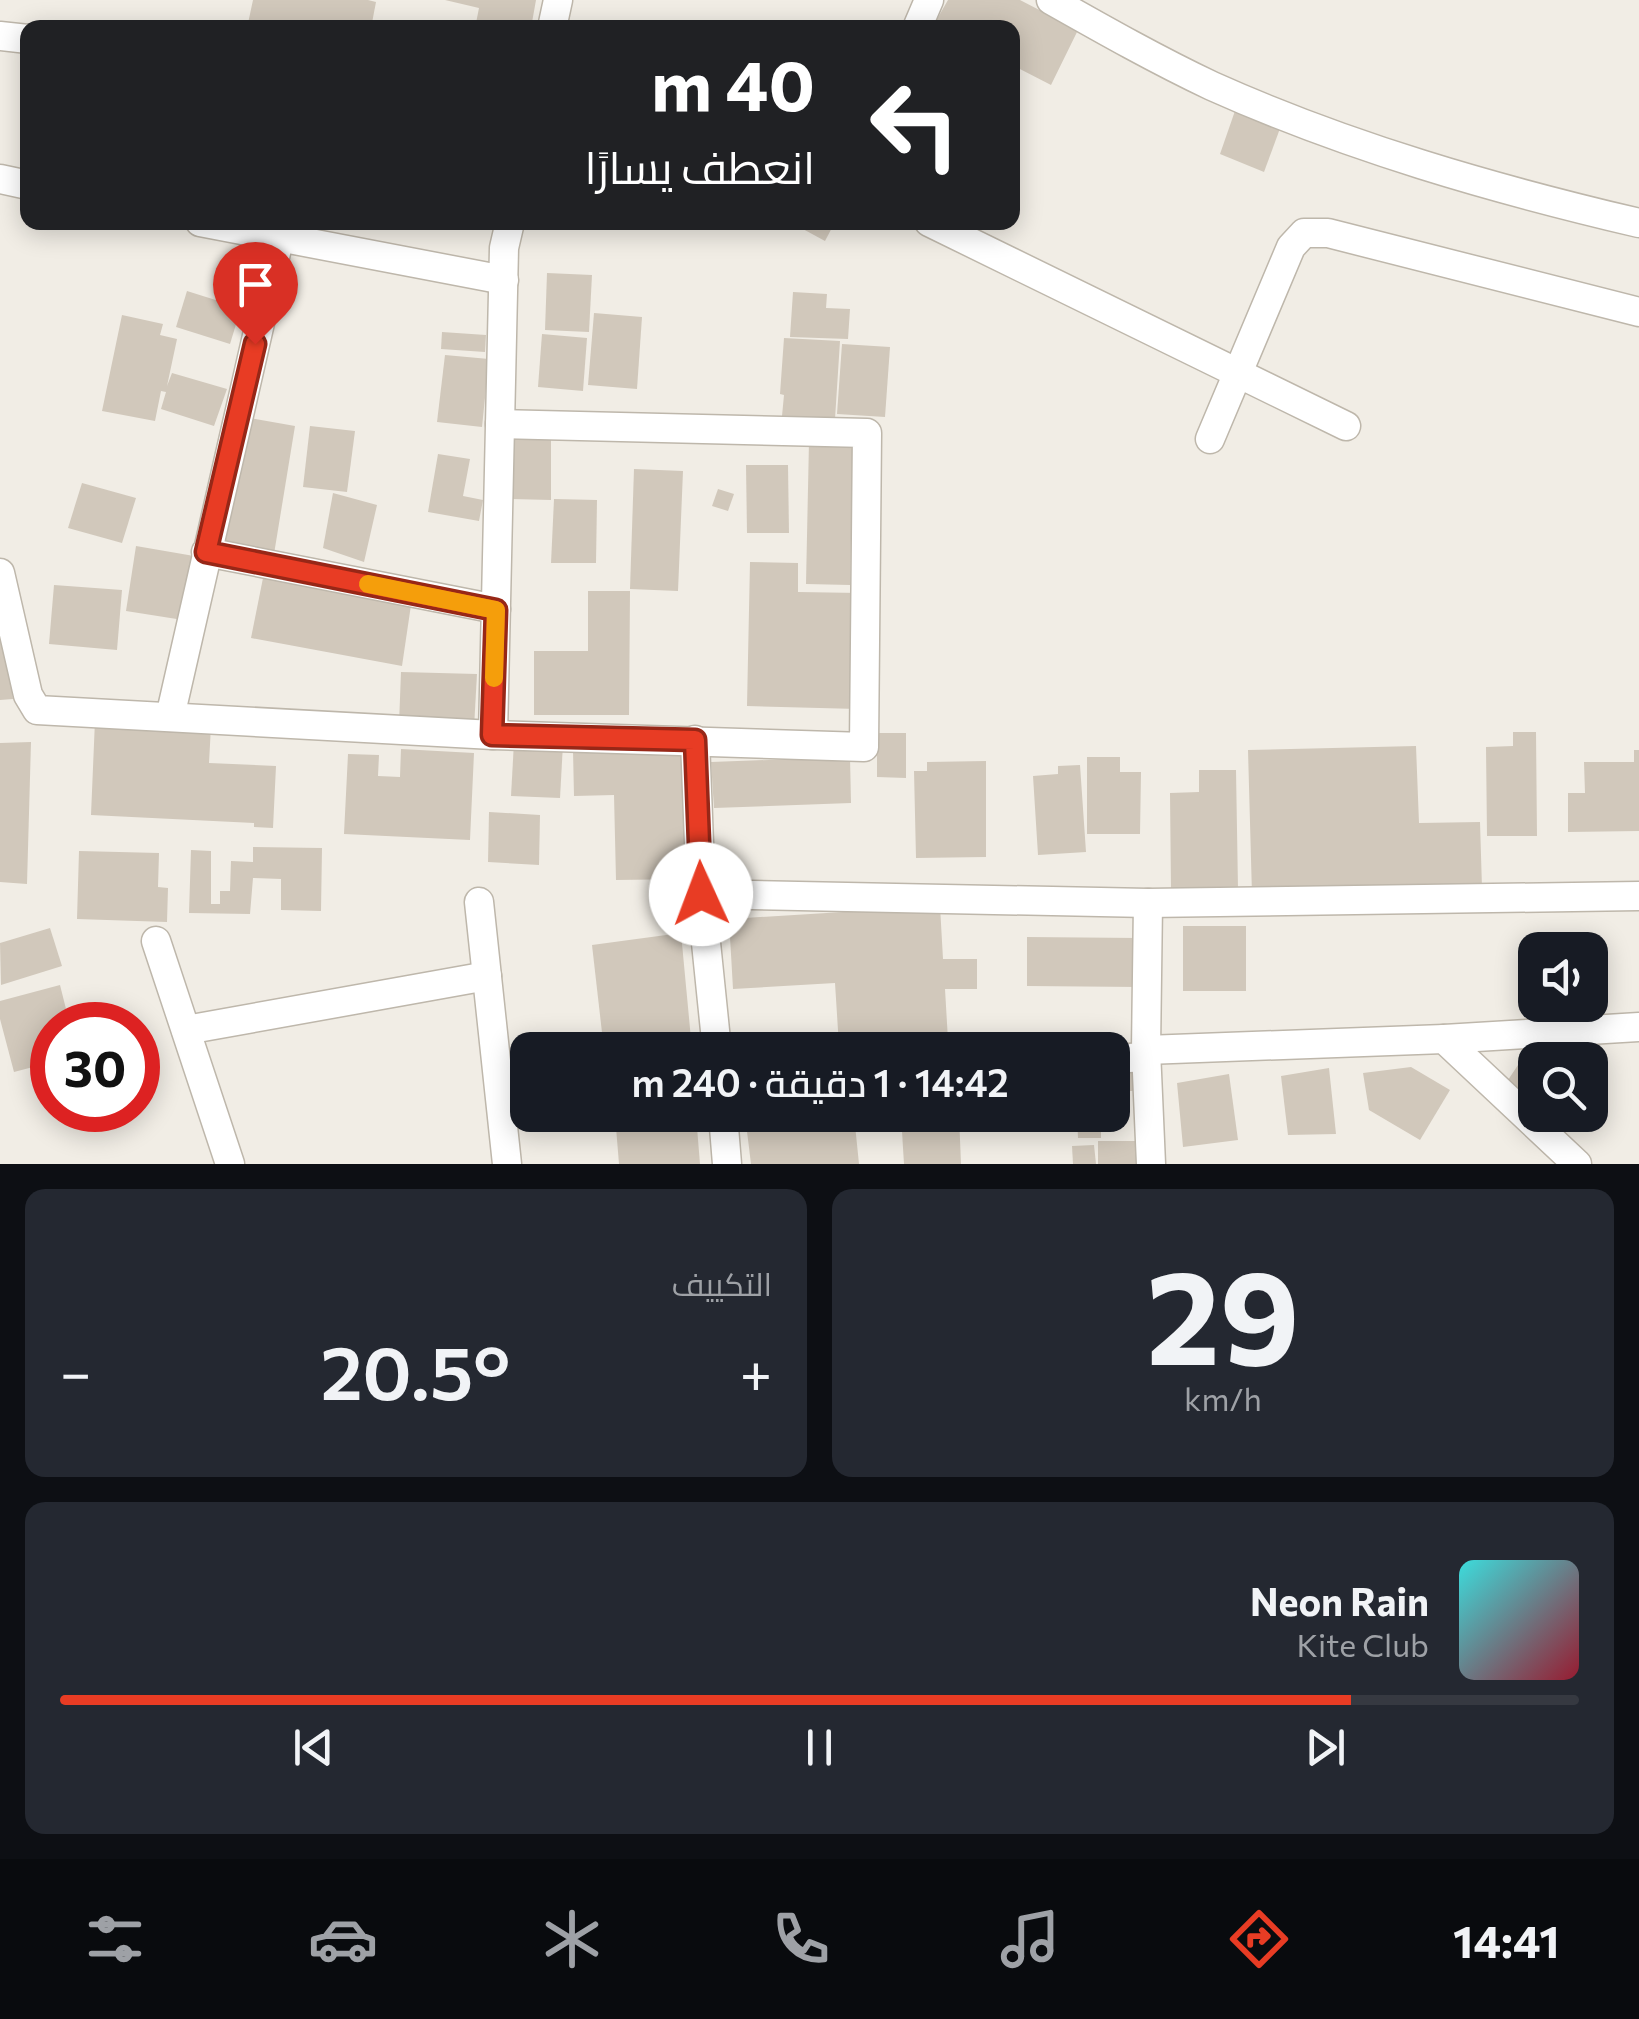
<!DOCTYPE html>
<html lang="ar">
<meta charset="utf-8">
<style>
:root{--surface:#171b24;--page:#242831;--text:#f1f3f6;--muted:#9ea1a6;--line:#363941;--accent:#e83c24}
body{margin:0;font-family:Commissioner,Cairo,sans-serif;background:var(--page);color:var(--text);direction:rtl;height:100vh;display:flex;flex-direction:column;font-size:38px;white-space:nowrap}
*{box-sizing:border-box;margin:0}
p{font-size:32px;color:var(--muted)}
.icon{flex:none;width:55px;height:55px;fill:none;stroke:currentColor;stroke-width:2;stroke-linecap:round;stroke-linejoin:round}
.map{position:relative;height:1164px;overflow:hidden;direction:ltr}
.sheet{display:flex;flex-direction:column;gap:25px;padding:25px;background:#0d0f14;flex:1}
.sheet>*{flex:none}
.banner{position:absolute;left:20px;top:20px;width:1000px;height:210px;border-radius:20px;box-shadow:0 5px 25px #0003;direction:rtl;background:#202124;color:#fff;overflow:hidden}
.tools{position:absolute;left:1518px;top:932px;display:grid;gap:20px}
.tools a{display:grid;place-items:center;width:90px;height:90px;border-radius:20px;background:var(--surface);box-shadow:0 5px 25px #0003;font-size:50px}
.speed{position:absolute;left:30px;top:1002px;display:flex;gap:20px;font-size:50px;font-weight:700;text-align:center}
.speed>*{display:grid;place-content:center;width:130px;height:130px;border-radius:50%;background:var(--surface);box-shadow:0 5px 25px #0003;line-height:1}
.speed .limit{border:15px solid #d22;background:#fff;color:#111}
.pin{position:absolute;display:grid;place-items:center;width:85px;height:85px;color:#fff;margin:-102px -42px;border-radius:50% 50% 50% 0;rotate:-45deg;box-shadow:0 0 10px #0007}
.pin .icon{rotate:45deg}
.me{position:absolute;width:110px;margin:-55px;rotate:358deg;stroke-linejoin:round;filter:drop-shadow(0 0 8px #0008)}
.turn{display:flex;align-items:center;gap:35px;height:210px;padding:0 40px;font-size:45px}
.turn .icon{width:130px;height:130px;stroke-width:2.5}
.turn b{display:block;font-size:70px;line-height:85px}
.big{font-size:75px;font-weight:600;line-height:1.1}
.sheet .tile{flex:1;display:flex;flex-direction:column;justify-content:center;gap:15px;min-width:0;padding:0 35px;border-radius:20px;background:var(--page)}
.sheet .dial{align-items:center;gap:0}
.dial b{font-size:130px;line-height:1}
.song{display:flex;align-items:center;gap:30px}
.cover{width:120px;height:120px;border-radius:15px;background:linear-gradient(135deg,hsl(180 70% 55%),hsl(350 70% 35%))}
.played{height:10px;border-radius:5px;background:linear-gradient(90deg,var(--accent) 85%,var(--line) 85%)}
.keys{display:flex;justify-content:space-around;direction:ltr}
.heat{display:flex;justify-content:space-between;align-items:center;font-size:55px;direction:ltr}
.sheet .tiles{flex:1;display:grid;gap:25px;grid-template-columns:1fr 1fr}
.tile:last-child{grid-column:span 2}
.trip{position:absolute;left:510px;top:1032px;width:620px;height:100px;border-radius:20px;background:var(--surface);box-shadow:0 5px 25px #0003;font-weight:600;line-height:100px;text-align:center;direction:rtl}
.menu{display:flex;height:160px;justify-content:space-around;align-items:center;background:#090b0e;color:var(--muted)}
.menu .icon{width:70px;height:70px}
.menu .on{color:var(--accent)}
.menu b{font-size:45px;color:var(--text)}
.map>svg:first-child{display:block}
.building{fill:#d1c8bb}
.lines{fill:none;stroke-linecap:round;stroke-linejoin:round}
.minor-casing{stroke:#beb7ab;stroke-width:31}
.minor{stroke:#fff;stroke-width:28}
.route-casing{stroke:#972717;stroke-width:25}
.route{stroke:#e83c24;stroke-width:18}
.slow{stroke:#f59e0b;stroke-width:18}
</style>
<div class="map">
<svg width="1639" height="1164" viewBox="0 0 1639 1164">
<rect width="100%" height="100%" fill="#f1ede5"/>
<g class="building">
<path d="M 253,0 L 368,0 L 376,2 L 371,28 L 247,28 Z"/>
<path d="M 445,0 L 536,0 L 531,28 L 475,28 L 479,8 Z"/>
<path d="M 948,0 L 1020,0 L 1078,30 L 1051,85 L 1012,65 L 1012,28 L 933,26 Z"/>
<path d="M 1236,108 L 1282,123 L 1264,172 L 1220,154 Z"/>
<path d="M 790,222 L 835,222 L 825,241 Z"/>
<path d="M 547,273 L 592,275 L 589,332 L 545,330 Z"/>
<path d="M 187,291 L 241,308 L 230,344 L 176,327 Z"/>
<path d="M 793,292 L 827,294 L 826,308 L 850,309 L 848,339 L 790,337 Z"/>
<path d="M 594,313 L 642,317 L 637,389 L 588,385 Z"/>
<path d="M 122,315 L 163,324 L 160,335 L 177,339 L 167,386 L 172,373 L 227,389 L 214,426 L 161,409 L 166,392 L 161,391 L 155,421 L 102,411 Z"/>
<path d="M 442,332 L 486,335 L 485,352 L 441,349 Z"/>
<path d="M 542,334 L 587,338 L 583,391 L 538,387 Z"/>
<path d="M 784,338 L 840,341 L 835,419 L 782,416 L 784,395 L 780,394 Z"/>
<path d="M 842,344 L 890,347 L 885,417 L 837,414 Z"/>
<path d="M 445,355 L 489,359 L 482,427 L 437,422 Z"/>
<path d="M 244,417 L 295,426 L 274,554 L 223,545 Z"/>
<path d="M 310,426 L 355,431 L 347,492 L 303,487 Z"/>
<path d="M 512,436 L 551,436 L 551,500 L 511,499 Z"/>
<path d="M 809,441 L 853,441 L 850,585 L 806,584 Z"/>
<path d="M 438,454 L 470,459 L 463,496 L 483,500 L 479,521 L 428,512 Z"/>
<path d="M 746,465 L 788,465 L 789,533 L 747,533 Z"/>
<path d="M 634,469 L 683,471 L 678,591 L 630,589 Z"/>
<path d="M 82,483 L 136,498 L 122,543 L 68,528 Z"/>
<path d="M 718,489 L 734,494 L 728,511 L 712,506 Z"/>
<path d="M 333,493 L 377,505 L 364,562 L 323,548 Z"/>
<path d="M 554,499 L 597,500 L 596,563 L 551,563 Z"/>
<path d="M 136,546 L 194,556 L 183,620 L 126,611 Z"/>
<path d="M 750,562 L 798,563 L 798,592 L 860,593 L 858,709 L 747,706 Z"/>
<path d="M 263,578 L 411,605 L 402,666 L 251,638 Z"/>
<path d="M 54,585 L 122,590 L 117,650 L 49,644 Z"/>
<path d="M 588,591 L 630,591 L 629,715 L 534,715 L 534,651 L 588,651 Z"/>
<path d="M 0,621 L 5,621 L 13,699 L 0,700 Z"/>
<path d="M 401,672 L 477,674 L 474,728 L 399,724 Z"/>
<path d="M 95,720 L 211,726 L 209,763 L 276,766 L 273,828 L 254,827 L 254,823 L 91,815 Z"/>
<path d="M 1513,732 L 1536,732 L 1537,836 L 1487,836 L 1486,747 L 1513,746 Z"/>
<path d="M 877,733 L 906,733 L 906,778 L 877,777 Z"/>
<path d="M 31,742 L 27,884 L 0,882 L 0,743 Z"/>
<path d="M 514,742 L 563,744 L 560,798 L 511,796 Z"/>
<path d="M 1416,746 L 1419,823 L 1480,822 L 1482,888 L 1252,895 L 1248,750 Z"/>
<path d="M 687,747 L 690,879 L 616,880 L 614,795 L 574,796 L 573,750 Z"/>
<path d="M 401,749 L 474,753 L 470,840 L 344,834 L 348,754 L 379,755 L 378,776 L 400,777 Z"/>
<path d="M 1634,750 L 1639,750 L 1639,831 L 1568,832 L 1568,793 L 1585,793 L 1584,762 L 1634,762 Z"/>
<path d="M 850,757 L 851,803 L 714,808 L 711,762 Z"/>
<path d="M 1087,757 L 1120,757 L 1120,772 L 1141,772 L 1140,834 L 1087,834 Z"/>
<path d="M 986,761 L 986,857 L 916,858 L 914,771 L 927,771 L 927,762 Z"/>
<path d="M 1080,765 L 1086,852 L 1038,855 L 1033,776 L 1058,774 L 1058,766 Z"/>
<path d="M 1199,770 L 1236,770 L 1238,889 L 1171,890 L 1170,793 L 1199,792 Z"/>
<path d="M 489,812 L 540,815 L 539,865 L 488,862 Z"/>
<path d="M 253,847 L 322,848 L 321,911 L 281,910 L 281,879 L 253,878 L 250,914 L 189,913 L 191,850 L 211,851 L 211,904 L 220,904 L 220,891 L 230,891 L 231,861 L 253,862 Z"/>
<path d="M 79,851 L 159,853 L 158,887 L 168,888 L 167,922 L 77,919 Z"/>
<path d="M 940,906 L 943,959 L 977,959 L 977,989 L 945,989 L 948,1040 L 839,1046 L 835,983 L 733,989 L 729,919 Z"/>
<rect x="1183" y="926" width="63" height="65"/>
<path d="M 50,928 L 62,966 L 1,985 L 0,943 Z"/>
<path d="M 681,933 L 691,1039 L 604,1050 L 592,945 Z"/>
<path d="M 1027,937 L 1139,938 L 1139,987 L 1027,986 Z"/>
<path d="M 60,985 L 70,1025 L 52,1025 L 52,1062 L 14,1072 L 0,1019 L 0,1001 Z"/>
<path d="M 1574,1052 L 1580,1060 L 1535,1060 L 1535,1102 L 1508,1080 L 1522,1059 Z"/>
<path d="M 1411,1067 L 1450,1090 L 1420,1140 L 1369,1110 L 1363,1073 Z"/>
<path d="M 1329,1068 L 1336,1134 L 1288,1135 L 1281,1076 Z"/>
<path d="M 1112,1070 L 1134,1070 L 1134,1091 L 1122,1091 L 1122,1124 L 1101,1124 L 1101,1138 L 1078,1138 L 1077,1115 L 1112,1115 Z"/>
<path d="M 1229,1074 L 1238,1140 L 1183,1147 L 1177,1083 Z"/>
<path d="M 615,1115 L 696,1115 L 700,1164 L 619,1164 Z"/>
<path d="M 745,1115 L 854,1115 L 859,1164 L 751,1164 Z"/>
<path d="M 901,1115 L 959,1115 L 961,1164 L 904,1164 Z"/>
<rect x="1098" y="1141" width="46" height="23"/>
<path d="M 1094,1145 L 1096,1164 L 1073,1164 L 1072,1146 Z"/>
</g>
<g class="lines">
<defs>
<g id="minor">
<path d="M 1051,0 C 1104,30 1157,60 1212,86 C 1348,147 1494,189 1639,223"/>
<path d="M 552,28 L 558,0"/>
<path d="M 917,28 L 929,0"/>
<path d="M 0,36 L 28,39"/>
<path d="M 0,179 L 28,185"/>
<path d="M 200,222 L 504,280"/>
<path d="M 929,222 L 1346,426"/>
<path d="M 1210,439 L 1291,247 L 1304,233 L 1328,233 L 1639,312"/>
<path d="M 206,552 L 496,609"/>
<path d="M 0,573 L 28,695 L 37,710 L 493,735 L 864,747 L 867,433 L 500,424"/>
<path d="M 170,717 L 283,222"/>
<path d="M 493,735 L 504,248 L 510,222"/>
<path d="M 695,740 L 701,894 L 717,1050"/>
<path d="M 701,894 L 1148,903 L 1639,896"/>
<path d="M 479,902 L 507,1164"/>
<path d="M 1148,903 L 1146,1050 L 1151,1164"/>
<path d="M 156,941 L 230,1164"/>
<path d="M 186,1030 L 487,976"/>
<path d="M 1444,1039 L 1639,1027"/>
<path d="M 1146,1050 L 1444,1039 L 1577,1164"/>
<path d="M 1112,1059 L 1146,1057"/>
<path d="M 723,1115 L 727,1164"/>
</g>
</defs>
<use href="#minor" class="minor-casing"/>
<use href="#minor" class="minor"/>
</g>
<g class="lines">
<defs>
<path id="route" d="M 255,344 L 206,552 L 496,610 L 492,735 L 695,740 L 701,894"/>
</defs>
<use href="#route" class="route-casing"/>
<use href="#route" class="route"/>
<path class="slow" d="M 368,584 L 496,610 L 494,678"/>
</g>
</svg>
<div class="tools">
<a><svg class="icon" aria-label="sound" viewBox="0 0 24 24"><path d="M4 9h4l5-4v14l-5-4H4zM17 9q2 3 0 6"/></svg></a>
<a><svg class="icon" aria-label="search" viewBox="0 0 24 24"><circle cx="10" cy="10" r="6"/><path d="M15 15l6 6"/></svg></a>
</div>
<div class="speed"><div class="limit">30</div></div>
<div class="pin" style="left:255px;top:344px;background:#d93025"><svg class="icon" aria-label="arrive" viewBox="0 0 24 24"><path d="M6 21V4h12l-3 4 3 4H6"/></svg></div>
<svg class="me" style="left:701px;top:894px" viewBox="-20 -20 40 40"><circle r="19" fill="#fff"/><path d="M0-13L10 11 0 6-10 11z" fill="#e83c24"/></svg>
<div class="trip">14:42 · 1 دقيقة · 240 m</div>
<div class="banner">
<div class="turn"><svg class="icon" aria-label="left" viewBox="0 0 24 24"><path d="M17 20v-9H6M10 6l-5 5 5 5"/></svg><div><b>40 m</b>انعطف يسارًا</div></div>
</div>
</div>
<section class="sheet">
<div class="tiles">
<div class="tile dial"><b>29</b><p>km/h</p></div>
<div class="tile"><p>التكييف</p>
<div class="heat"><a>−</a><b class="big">20.5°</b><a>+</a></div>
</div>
<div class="tile">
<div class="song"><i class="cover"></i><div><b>Neon Rain</b><p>Kite Club</p></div></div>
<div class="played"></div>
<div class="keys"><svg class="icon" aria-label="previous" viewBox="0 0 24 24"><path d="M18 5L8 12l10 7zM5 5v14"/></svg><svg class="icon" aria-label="pause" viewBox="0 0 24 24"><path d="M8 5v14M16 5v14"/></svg><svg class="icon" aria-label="next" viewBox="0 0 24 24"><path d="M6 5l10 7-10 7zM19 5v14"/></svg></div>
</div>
</div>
</section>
<nav class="menu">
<b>14:41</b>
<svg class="icon on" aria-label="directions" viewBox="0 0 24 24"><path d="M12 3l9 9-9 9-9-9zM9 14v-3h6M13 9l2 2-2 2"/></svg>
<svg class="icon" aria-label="music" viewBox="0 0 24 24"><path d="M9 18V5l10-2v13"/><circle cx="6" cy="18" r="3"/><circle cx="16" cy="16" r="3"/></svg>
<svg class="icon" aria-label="phone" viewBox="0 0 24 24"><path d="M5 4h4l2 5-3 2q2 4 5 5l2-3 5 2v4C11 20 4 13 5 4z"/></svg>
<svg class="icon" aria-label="climate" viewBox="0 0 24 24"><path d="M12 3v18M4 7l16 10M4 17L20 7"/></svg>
<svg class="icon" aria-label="car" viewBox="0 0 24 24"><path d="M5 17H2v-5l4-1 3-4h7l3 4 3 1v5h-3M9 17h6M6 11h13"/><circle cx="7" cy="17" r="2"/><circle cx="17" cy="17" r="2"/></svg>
<svg class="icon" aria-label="filters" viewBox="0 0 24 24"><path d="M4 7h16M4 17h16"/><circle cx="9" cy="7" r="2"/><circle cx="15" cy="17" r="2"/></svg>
</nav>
